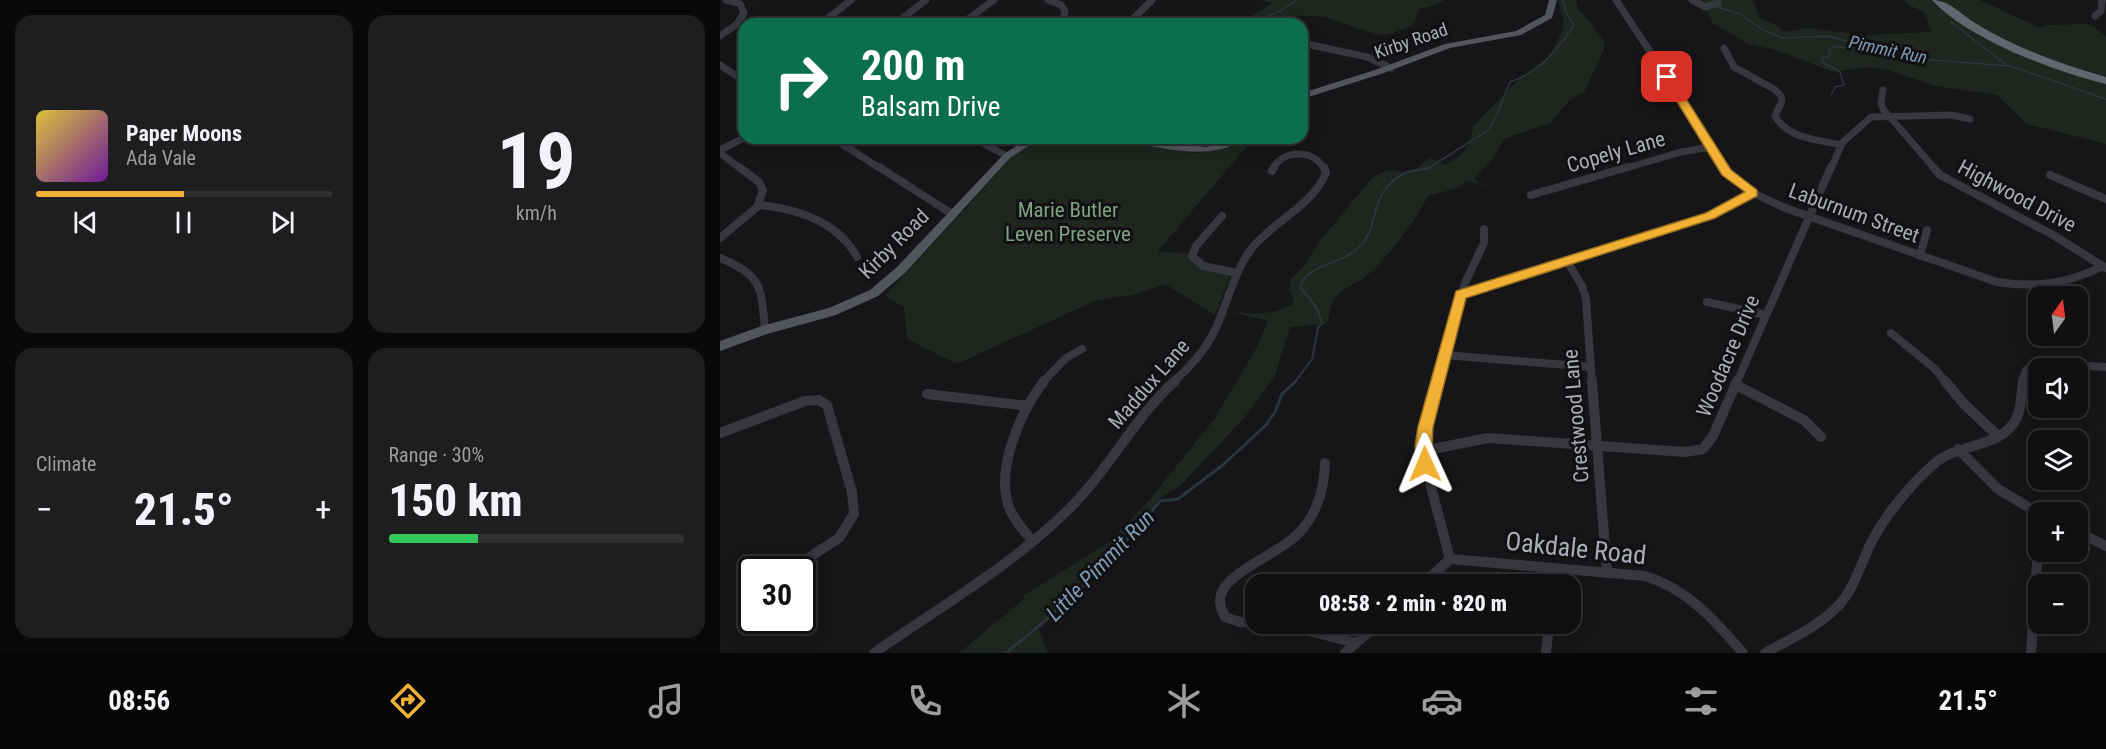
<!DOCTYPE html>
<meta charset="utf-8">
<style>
:root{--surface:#101012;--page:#1e1e20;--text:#f1f3f6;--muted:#9c9d9f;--line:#303032;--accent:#f2b134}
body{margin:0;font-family:"Roboto Condensed",sans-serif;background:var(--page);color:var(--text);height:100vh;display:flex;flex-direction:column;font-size:22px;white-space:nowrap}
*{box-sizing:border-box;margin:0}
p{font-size:20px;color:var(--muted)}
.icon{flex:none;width:33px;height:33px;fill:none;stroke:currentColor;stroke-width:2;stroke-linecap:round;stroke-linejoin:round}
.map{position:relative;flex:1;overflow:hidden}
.sheet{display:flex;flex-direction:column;gap:15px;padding:15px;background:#09090a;width:720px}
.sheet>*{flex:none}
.guide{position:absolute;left:18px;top:18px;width:570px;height:126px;border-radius:18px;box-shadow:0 3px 15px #0003,0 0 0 2px var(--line);background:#0b6e4f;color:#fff;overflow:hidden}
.needle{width:39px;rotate:14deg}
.buttons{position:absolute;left:1308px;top:286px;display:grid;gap:12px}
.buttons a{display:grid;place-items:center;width:60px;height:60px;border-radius:12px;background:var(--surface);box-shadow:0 3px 15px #0003,0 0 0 2px var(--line);font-size:30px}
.speed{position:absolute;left:18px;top:556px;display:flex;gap:12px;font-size:30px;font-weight:700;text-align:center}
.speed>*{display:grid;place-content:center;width:78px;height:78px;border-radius:50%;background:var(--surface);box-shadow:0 3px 15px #0003,0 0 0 2px var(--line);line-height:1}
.speed .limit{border:3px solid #111;border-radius:9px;background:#fff;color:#111}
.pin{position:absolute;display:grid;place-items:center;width:51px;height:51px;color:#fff;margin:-26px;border-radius:12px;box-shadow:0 3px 9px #0006}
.me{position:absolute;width:66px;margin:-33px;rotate:359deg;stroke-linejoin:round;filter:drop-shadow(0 0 4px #0008)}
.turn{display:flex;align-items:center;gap:21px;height:126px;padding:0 24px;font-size:27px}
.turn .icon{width:78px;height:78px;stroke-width:2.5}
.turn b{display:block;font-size:42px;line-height:51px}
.big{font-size:45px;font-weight:800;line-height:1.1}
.sheet .tile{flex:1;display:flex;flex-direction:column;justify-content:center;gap:9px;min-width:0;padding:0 21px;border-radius:18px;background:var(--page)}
.sheet .dial{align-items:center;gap:0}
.dial b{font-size:78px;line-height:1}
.song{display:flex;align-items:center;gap:18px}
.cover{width:72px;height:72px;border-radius:9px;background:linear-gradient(135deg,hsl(50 70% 55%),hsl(280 70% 35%))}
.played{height:6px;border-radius:3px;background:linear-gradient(90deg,var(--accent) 50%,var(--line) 50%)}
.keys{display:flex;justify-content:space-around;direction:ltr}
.heat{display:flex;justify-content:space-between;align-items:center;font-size:33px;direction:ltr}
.charge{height:9px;border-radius:4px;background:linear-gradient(90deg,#34c759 30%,var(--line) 0)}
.sheet .tiles{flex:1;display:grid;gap:15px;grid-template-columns:repeat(2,1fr)}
.trip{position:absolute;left:525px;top:574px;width:336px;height:60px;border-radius:18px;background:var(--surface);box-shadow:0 3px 15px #0003,0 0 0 2px var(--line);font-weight:800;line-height:60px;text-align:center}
.dock{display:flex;height:96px;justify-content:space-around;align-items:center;background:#060607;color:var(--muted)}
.dock .icon{width:42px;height:42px}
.dock .current{color:var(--accent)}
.dock b{font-size:27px;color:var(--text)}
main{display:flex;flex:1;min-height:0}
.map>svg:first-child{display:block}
.green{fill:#1e261f}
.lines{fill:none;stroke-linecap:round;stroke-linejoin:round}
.stream-far2{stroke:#2c353c;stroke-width:1.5}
.stream-far1{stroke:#2c353c;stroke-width:2}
.stream{stroke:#2c353c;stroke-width:3}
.minor-far2{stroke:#37383d;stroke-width:7}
.minor-far1{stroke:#37383d;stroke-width:8}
.minor{stroke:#37383d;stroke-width:10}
.major{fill:#53555c;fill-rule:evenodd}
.highway{fill:#63666e;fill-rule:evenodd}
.route{fill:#f2b134;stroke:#9d7322;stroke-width:1.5}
.labels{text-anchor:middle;stroke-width:6;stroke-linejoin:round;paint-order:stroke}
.far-street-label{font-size:18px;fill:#a8adb8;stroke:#111113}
.far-water-label{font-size:18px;font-style:italic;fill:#7f9bb3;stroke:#111113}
.street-label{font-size:21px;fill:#a8adb8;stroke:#111113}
.park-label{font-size:21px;fill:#7fa381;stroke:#111113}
.water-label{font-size:22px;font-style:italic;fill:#7f9bb3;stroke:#111113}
.near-street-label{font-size:26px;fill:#a8adb8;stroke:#111113}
</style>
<main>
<section class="sheet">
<div class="tiles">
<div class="tile">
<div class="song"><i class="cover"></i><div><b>Paper Moons</b><p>Ada Vale</p></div></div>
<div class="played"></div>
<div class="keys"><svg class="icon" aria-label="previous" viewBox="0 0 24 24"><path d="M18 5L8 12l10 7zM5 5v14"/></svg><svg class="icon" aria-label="pause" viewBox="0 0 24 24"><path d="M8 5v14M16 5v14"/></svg><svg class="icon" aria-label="next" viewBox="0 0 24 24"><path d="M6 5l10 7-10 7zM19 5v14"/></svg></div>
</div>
<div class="tile dial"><b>19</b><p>km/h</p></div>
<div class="tile"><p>Climate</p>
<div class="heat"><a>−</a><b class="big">21.5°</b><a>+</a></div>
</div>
<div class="tile"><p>Range · 30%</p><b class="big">150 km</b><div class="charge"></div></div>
</div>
</section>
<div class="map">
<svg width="1386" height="653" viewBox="0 0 1386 653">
<rect width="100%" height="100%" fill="#161618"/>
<g class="green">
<path d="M 540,0 L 724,0 L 718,4 L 700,9 L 692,26 L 670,34 L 657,35 L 605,17 L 592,16 L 580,16 L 559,24 L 518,24 L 553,3 Z"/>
<path d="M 838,0 L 856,0 L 858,8 L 884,41 L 884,50 L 864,92 L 850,100 L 830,123 L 784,139 L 772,160 L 754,178 L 759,183 L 797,193 L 747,181 L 738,188 L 708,196 C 695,222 667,259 645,277 C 635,285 618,289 613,302 C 610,308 609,318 607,324 L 570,327 L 555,376 L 525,417 L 460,486 L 440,498 L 425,516 L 411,538 L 392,553 L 351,592 L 327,621 L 318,627 L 328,653 L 239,653 L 304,599 L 307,604 L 303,596 L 389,542 L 426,504 L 495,418 L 538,345 L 548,321 L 509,311 C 532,315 551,315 572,305 L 573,297 L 569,290 L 571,279 L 585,265 L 599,242 L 652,178 C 665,169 672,168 687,173 L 699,167 L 709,158 L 726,165 C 743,155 752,146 753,126 L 800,78 L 830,56 L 842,32 L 844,21 Z"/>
<path d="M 973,0 L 1033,0 L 1040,19 L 1054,24 L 1064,32 L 1087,28 L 1143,35 L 1211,32 L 1204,12 L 1189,5 L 1184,0 L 1260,0 L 1320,28 L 1325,25 L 1370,24 L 1386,36 L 1386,144 L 1307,124 L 1277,95 L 1215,86 L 1171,71 L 1147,67 L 1113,72 L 1059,51 L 1029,44 L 992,23 L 988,13 Z"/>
<path d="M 319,138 L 376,138 L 474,153 L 499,150 L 534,138 L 437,252 L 468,253 C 472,272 495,272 511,274 L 495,315 L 445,284 L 413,295 L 377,300 L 237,364 L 187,339 L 184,307 L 165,296 L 300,148 Z"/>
</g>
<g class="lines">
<g class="stream-far2">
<path d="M 994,6 L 1020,14 L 1045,31 L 1063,38 L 1108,36 L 1186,58 L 1290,66 L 1386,99"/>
<path d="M 1231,22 L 1285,64"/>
<path d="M 529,24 L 560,11 L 577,0"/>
<path d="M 1111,95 L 1115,87 L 1124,85 L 1120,72 L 1104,63 L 1102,58 L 1110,56 L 1109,50 L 1115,46 L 1134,50 L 1145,48"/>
<path d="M 707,169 L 767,131 L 774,121 L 790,82 C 820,72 837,50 854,25 L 846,12 L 843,0"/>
</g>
<path class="stream-far1" d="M 575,382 L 592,359 L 598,328 L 602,323 L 597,308 L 580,287 C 585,266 620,264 636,250 C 663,228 645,195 683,174 C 692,169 702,171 711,167"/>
<path class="stream" d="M 285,653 C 344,609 394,558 440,501 L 458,499 L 504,464 L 546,425 L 555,412 L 562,394 L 576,381"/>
<g class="minor-far2">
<path d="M 328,0 L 341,5 L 345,11 L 344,17 L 338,24"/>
<path d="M 896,0 L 981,129 L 1004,169"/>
<path d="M 972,0 L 985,7 L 998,3"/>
<path d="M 1375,16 L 1381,11 L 1382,0"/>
<path d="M 101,24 L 131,0"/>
<path d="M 175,24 L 206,0"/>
<path d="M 241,24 L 274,0"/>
<path d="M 408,24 L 432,0"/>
<path d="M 0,36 L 17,24 L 24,13 L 20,4 L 6,0"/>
<path d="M 582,43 L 647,57 L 671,68"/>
<path d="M 1004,48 L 1014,67 L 1054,89 L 1061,96 L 1062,101 L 1055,116 C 1068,139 1097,139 1120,145"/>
<path d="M 0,65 L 24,81"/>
<path d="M 1163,90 L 1161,103 L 1163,109 L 1215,169"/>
<path d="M 113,138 L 161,169"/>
<path d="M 253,138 L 287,156"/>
<path d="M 126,147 L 143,138"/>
<path d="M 0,150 L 24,138"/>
<path d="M 0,153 L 21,169"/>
<path d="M 553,169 C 562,149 595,149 604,169"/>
<path d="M 903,169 L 961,152 L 991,147"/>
<path d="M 1111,169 L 1122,143 L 1151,117 L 1231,115 L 1250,119"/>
</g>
<g class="minor-far1">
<path d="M 159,167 L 232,214"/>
<path d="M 1003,167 L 1033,193 L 1065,208 L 1277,282 C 1316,288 1347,284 1383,266"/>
<path d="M 1213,167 L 1220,175 L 1333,235 L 1386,268"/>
<path d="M 552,171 L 554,167"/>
<path d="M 1330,175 L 1386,199"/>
<path d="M 811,195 L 908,167"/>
<path d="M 39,205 C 77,209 118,222 137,257"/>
<path d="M 502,216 L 476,246 L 472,256 L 483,266 L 517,273"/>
<path d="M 0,238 L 37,207 L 43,190 L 39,182 L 19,167"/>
<path d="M 1200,256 L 1207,230"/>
<path d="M 0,258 C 43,276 41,287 45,330"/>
<path d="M 847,261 L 862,286 L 866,299 L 872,382"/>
<path d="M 741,295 L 991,216 L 1033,193"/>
<path d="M 987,302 L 1046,315"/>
<path d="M 1171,333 L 1214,368 L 1226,382"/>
<path d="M 724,355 L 871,367"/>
<path d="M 323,382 L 346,358 L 362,349"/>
<path d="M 453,382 C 468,369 482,354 492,336 C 507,308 512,274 532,248 C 554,221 592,206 606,173 L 604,167"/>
<path d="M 718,382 L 745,283 L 764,243 L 764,229"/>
<path d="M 1017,382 L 1111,167"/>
<path d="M 1302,382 L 1306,370 L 1332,364 L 1386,367"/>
</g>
<g class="minor">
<path d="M 718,381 L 703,440 L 705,464 L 730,559"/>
<path d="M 872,381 L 887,573"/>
<path d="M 1225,381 L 1244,404 L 1278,436"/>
<path d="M 1016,385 L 1084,420 L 1101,437"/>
<path d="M 207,394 L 308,406"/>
<path d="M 0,433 L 85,401 L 99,400 L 107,405 L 132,492 L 134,514 L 119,538 L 73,568"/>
<path d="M 1238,449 L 1278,489 L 1318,513"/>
<path d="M 703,451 L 768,438 L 965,452 L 983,449 L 993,436 L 1017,381"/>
<path d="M 1358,532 L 1386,546"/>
<path d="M 313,541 C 304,531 294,520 289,507 C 275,469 301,411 324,381"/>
<path d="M 828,568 L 828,585"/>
<path d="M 702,585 L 730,559 L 925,576 C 968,589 994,620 1023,653"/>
<path d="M 536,623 L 520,622 L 505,617 C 502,610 498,603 501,595 C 506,573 559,553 577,535 C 597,515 604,491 605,463"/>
<path d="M 543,624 L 577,628 L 636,643 L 658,624"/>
<path d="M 154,653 C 221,606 293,565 351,507 C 390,468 414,418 455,381"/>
<path d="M 625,653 L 636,643"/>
<path d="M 826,653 L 829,624"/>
<path d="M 1045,653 C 1070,639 1098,627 1118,606 C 1134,589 1140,566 1150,545 C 1165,515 1190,485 1215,463 C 1238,443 1284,448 1297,417 C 1302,406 1301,393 1303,381"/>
<path d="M 1311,653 L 1318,550"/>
</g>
<g class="major">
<path d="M 829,0 L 837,0 L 832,18 L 801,35 L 730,48 L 661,74 L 582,99 L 582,93 L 655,70 L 725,44 L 796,31 L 825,15 Z"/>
<path d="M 308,138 L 320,138 L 290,158 L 185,273 L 158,296 L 116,315 L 47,334 L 0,351 L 0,341 L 45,325 L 109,308 L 150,290 L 177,267 L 284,154 Z"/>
<path d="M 397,138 L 423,138 L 485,147 L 496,145 L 510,138 L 523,138 C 494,164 437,146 402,141 Z"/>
</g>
<path class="highway" d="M 1212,0 C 1228,0 1239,12 1252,21 C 1293,47 1340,64 1386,77 L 1386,84 C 1334,71 1249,40 1212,0 Z"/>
</g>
<path class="route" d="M 944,75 L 951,75 L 1011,170 L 1037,190 L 1037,196 L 995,218 L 746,298 L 713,427 C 712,438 713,461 710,468 L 705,470 L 699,468 L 695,446 L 698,427 L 736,291 L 986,213 L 1025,192 L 1002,175 L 942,77 Z"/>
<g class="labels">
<g class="far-street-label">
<text transform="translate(691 41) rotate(-19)" y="6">Kirby Road</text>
</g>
<g class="far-water-label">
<text transform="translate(1168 50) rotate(12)" y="6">Pimmit Run</text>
</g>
<g class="street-label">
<text transform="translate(896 152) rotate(-16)" y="7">Copely Lane</text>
<text transform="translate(1297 196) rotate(28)" y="7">Highwood Drive</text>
<text transform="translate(1134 213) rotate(20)" y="7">Laburnum Street</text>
<text transform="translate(174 244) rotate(-45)" y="7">Kirby Road</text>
<text transform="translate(1008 356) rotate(-67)" y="7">Woodacre Drive</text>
<text transform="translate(429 384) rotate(-49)" y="7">Maddux Lane</text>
<text transform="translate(856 416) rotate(-95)" y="7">Crestwood Lane</text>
</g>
<g class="park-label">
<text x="348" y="217">Marie Butler<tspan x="348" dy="24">Leven Preserve</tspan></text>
</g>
<g class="water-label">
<text transform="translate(380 565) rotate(-46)" y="8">Little Pimmit Run</text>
</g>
<g class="near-street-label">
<text transform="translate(856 548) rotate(6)" y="9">Oakdale Road</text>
</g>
</g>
</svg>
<div class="buttons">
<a><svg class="needle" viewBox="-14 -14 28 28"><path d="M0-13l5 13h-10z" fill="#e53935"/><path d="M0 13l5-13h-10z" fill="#9c9d9f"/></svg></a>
<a><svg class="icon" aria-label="sound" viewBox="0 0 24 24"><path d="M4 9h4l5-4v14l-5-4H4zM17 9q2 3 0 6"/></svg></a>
<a><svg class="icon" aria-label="layers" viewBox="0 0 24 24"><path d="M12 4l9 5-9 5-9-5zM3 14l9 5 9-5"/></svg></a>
<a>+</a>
<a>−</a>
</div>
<div class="speed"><div class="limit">30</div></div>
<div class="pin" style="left:947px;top:77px;background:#d93025"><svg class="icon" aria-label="arrive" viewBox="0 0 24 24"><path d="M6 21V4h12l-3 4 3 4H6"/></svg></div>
<svg class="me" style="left:705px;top:464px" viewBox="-20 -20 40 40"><path d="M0-17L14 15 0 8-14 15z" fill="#f2b134" stroke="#fff" stroke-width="4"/></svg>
<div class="trip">08:58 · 2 min · 820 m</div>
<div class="guide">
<div class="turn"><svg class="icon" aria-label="right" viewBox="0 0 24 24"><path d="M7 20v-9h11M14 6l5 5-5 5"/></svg><div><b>200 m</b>Balsam Drive</div></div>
</div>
</div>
</main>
<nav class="dock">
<b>08:56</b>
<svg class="icon current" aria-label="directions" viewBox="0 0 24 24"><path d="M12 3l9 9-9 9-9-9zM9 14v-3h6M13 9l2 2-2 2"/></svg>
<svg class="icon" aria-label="music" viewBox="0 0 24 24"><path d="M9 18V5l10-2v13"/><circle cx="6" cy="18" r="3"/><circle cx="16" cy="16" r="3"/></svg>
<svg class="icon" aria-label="phone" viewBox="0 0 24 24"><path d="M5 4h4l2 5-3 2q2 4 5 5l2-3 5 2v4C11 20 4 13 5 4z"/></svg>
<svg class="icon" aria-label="climate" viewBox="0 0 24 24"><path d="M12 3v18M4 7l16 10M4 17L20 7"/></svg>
<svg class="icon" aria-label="car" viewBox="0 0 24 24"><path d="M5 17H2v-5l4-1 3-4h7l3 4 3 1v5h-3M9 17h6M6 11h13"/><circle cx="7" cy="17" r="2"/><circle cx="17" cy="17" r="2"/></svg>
<svg class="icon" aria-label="filters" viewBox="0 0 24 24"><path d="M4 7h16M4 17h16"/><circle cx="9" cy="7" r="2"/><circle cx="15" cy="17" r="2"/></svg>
<b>21.5°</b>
</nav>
